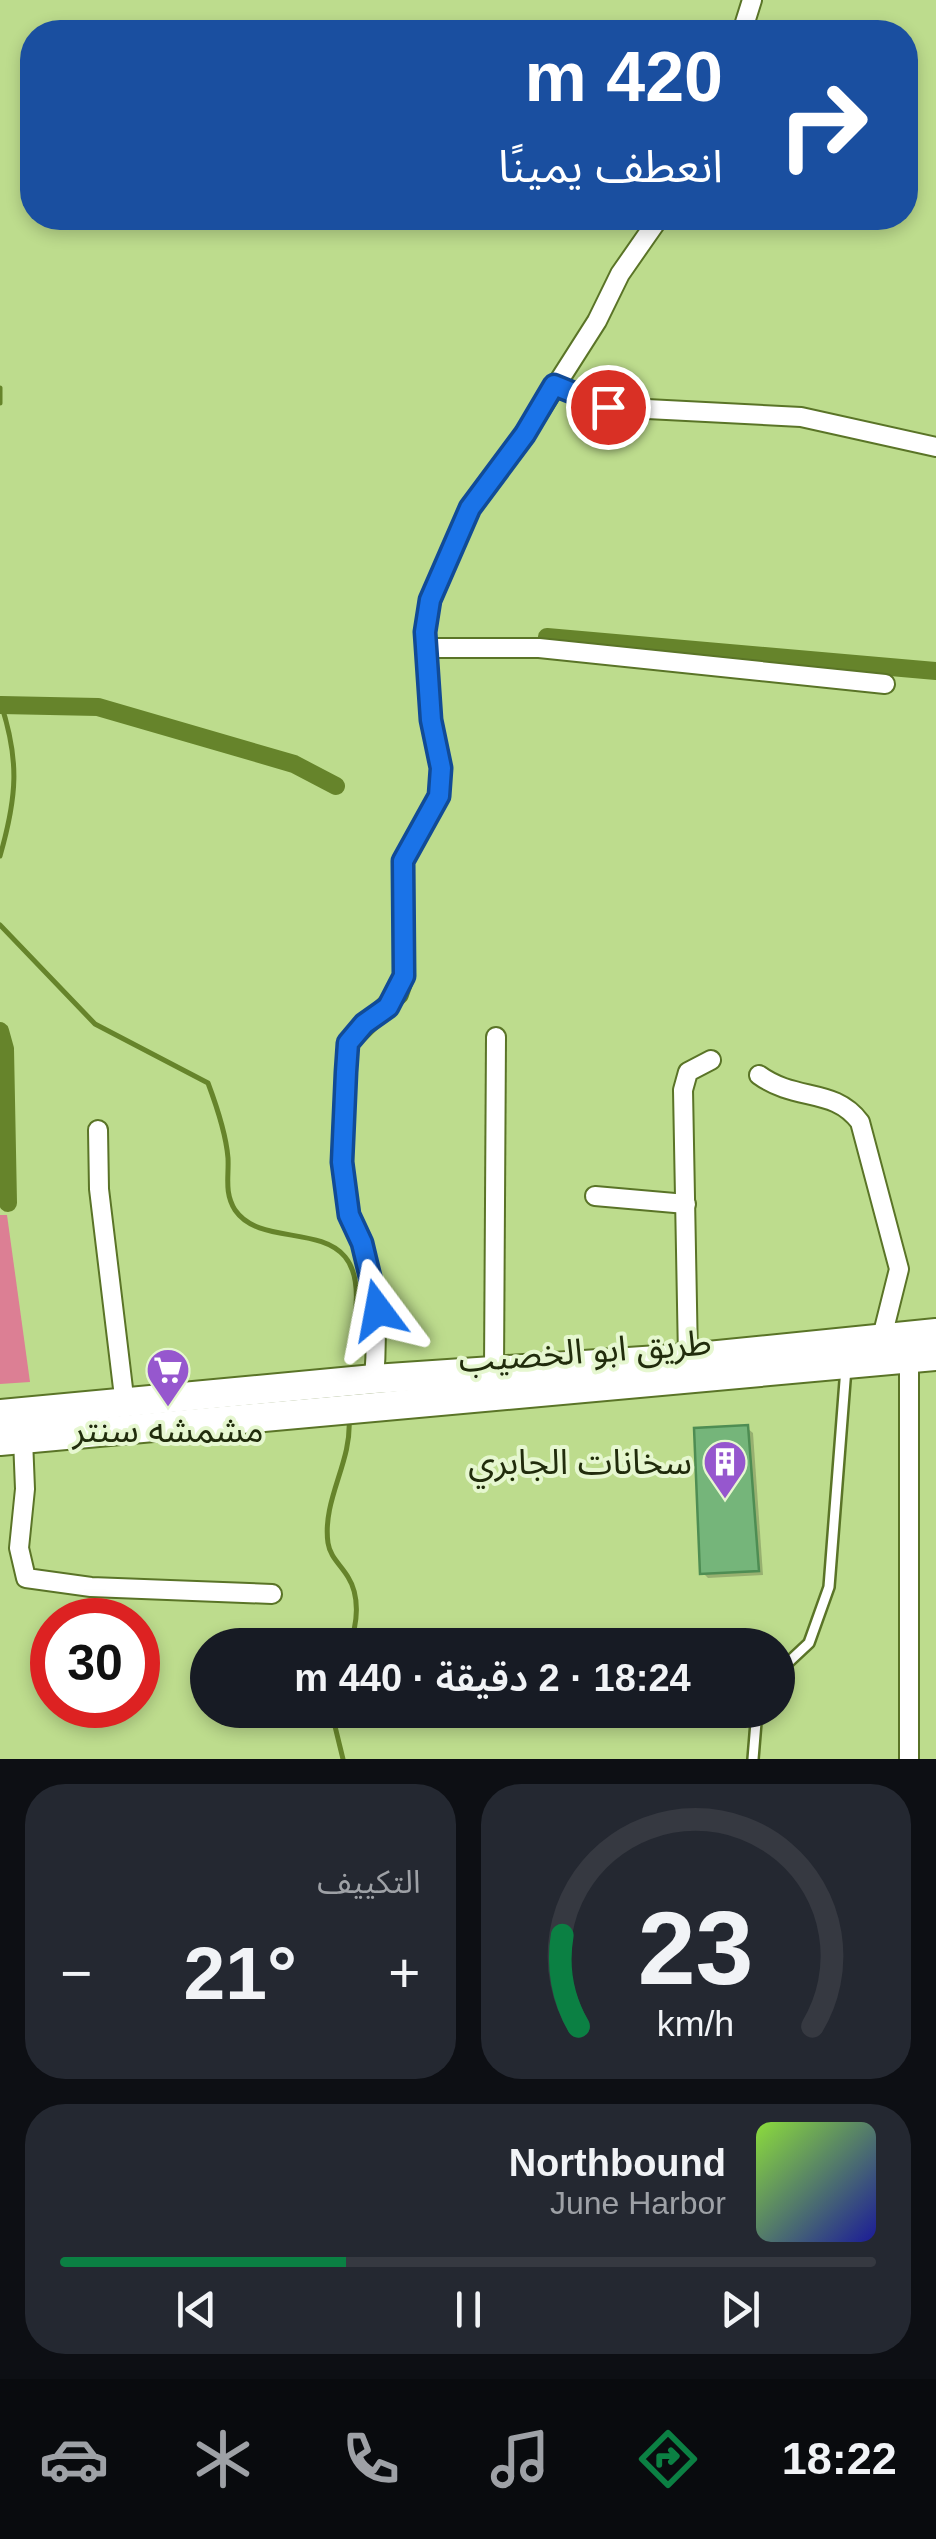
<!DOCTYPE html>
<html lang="ar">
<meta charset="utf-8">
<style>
:root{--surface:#171b24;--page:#242831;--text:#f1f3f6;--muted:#9ea1a6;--line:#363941;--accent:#0b8043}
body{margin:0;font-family:Helvetica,"Noto Sans Arabic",sans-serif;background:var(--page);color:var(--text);direction:rtl;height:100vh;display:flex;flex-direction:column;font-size:38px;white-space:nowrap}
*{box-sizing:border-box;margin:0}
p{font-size:32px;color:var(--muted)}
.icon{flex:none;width:55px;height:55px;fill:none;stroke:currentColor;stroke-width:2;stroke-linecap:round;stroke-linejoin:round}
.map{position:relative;height:1759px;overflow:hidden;direction:ltr}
.sheet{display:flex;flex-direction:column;gap:25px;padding:25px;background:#0d0f14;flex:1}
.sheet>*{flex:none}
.top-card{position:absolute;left:20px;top:20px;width:898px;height:210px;border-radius:40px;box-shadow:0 5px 15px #0003;direction:rtl;background:#1a4fa0;color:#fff;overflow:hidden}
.speed{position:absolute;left:30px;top:1598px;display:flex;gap:20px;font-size:50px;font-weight:700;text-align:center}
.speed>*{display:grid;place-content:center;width:130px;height:130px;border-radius:50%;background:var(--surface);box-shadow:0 5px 15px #0003;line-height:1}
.speed .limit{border:15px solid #d22;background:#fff;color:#111}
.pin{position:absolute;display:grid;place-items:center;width:85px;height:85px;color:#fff;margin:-42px;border:5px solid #fff;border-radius:50%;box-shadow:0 2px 10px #0007}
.me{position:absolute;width:110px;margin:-55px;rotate:347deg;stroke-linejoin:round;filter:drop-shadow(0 0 8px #0008)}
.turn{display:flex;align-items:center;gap:35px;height:210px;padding:0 30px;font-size:45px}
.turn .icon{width:130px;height:130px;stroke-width:2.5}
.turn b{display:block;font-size:70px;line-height:85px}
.big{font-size:75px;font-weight:600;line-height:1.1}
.sheet .widget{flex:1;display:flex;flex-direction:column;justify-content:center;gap:15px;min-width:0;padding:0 35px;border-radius:40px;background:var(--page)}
.sheet .dial{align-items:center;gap:0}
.dial svg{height:260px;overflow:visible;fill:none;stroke:var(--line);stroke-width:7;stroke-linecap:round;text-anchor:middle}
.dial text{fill:var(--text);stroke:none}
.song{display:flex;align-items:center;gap:30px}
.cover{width:120px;height:120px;border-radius:15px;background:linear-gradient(135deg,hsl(90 70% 55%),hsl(240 70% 35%))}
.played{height:10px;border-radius:5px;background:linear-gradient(90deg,var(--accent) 35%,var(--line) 35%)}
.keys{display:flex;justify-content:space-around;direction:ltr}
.heat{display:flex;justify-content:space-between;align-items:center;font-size:55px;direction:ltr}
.sheet .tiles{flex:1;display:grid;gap:25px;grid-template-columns:1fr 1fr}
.widget:last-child{grid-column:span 2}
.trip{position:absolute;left:190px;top:1628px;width:605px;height:100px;border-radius:50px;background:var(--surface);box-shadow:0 5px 15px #0003;font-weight:600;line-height:100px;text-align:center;direction:rtl}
.dock{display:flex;height:160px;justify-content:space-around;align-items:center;background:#090b0e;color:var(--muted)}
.dock .icon{width:70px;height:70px}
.dock .active{color:var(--accent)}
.dock b{font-size:45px;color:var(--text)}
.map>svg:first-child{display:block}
.green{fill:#dc7f94}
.shadow{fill:#0003}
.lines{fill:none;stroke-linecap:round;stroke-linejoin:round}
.stream{stroke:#66842b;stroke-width:5}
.canal{stroke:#66842b;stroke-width:18}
.building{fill:#75b57a;stroke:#4e8d53;stroke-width:2.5}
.lane-casing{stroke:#5a7427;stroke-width:14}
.street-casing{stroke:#5a7427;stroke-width:22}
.primary-casing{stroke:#5a7427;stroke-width:32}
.lane{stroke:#fff;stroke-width:9}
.street{stroke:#fff;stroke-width:18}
.primary{stroke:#fff;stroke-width:28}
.route-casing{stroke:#114b97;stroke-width:25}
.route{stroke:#1a73e8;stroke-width:18}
.labels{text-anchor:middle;stroke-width:8;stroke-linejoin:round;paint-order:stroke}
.street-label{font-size:35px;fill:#212c0c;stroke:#e6f7d0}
.poi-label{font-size:35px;fill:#212c0c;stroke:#e6f7d0}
</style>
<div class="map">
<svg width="936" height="1759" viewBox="0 0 936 1759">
<rect width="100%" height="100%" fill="#bddc8d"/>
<path class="green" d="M 0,1215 L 7,1215 L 30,1382 L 0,1384 Z"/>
<path class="shadow" d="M 747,1428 L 753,1433 L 763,1575 L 708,1578 L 703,1573 Z"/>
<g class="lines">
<g class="stream">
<path d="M 0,388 L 0,403"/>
<path d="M 0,701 C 20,760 17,797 0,856"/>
<path d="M 0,925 L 95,1024 L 208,1083 C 217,1107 226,1133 228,1158 C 229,1177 224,1192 235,1210 C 270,1261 387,1196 349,1347"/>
<path d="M 349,1420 C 352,1462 322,1500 328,1543 C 330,1557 341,1565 348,1577 C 360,1596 358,1624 349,1645"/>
<path d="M 331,1710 L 343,1759"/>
</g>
<g class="canal">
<path d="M 547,637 L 936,671"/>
<path d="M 1,705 L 98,707 L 294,764 L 336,786"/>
<path d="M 0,1031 L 5,1049 L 8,1203"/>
</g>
</g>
<path class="building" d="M 748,1425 L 759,1571 L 700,1574 L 694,1428 Z"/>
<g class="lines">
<defs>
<g id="lane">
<path d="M 778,1672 L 809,1643 L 829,1587 L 846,1368"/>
<path d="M 753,1759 L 757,1710"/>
</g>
<g id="street">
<path d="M 742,32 L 752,0"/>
<path d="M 554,385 L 608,407 L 801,417 L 936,447"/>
<path d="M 427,648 L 539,648 L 885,684"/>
<path d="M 759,1075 C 796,1102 834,1087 860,1122 L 899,1269 L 882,1337"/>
<path d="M 98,1130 L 99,1189 L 125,1405"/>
<path d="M 595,1196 L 686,1204"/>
<path d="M 688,1358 L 683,1090 L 688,1072 L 711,1060"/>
<path d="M 909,1358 L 909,1759"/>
<path d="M 494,1370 L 496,1037"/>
<path d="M 374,1379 C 378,1332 376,1294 363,1249 C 360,1236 352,1225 349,1213 C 338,1165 344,1093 348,1043 L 398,994 L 404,977 L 403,861 L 439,797 L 441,769 L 431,720 L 425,632 L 431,600 L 470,508 L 525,434 L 597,321 L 620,274 L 659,218"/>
<path d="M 23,1439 L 25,1489 L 19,1548 L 26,1578 L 91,1587 L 272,1594"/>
</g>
<g id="primary">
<path d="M 0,1414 L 374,1379 L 688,1358 L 936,1333"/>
<path d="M 0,1441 L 936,1356"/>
</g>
</defs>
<use href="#lane" class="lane-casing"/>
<use href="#street" class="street-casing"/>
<use href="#primary" class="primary-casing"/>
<use href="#lane" class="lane"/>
<use href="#street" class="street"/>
<use href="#primary" class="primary"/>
</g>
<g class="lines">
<defs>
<path id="route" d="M 378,1310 L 362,1243 L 349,1215 L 342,1162 L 346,1072 L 348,1043 L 364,1024 L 388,1007 L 404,976 L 403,861 L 439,796 L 441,768 L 431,720 L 425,632 L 430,600 L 470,508 L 525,434 L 554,385 L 608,407"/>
</defs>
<use href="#route" class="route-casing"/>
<use href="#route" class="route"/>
</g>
<defs>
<symbol id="supermarket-pin" viewBox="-11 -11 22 30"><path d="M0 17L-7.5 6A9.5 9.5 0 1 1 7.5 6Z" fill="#9657ce" stroke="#e6f7d0"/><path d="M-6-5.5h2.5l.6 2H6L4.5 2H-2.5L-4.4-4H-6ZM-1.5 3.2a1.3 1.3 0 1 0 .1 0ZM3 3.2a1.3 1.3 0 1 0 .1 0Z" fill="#fff"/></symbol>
<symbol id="building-pin" viewBox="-11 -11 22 30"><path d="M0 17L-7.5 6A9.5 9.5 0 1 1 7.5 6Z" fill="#9657ce" stroke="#e6f7d0"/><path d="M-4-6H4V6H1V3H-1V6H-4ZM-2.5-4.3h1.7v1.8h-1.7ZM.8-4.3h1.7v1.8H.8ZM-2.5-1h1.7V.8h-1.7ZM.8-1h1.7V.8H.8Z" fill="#fff"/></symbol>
</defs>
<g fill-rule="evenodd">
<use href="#supermarket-pin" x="143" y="1345" width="50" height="68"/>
<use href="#building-pin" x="700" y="1437" width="50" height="68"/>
</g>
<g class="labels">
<g class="street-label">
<text transform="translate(585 1351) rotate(-4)" y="12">طريق ابو الخصيب</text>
</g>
<g class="poi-label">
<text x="168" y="1442">مشمشه سنتر</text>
<text x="692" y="1474" text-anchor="end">سخانات الجابري</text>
</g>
</g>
</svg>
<div class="speed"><div class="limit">30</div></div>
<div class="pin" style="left:608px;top:407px;background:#d93025"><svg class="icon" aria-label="arrive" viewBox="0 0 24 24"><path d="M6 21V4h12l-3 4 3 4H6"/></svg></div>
<svg class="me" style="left:378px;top:1310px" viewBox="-20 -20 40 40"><path d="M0-17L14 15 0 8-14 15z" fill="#1a73e8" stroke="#fff" stroke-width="4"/></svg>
<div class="trip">18:24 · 2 دقيقة · 440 m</div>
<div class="top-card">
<div class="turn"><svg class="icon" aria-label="right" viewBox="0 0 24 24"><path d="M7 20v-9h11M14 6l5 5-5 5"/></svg><div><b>420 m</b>انعطف يمينًا</div></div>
</div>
</div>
<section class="sheet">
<div class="tiles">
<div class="widget dial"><svg viewBox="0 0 100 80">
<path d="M14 69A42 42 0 1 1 86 69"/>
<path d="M14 69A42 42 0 0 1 9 41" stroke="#0b8043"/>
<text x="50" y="56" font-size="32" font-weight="700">23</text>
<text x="50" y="72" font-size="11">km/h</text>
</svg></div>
<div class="widget"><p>التكييف</p>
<div class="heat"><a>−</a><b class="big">21°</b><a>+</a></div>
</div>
<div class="widget">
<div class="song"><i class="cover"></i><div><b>Northbound</b><p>June Harbor</p></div></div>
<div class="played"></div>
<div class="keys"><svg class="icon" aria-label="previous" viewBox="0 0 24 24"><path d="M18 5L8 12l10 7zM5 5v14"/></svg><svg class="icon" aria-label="pause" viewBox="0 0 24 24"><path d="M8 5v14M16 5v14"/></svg><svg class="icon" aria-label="next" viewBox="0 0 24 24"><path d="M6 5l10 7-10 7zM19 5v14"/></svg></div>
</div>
</div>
</section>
<nav class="dock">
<b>18:22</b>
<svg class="icon active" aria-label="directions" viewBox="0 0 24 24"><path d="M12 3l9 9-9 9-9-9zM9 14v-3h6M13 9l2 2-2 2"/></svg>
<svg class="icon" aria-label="music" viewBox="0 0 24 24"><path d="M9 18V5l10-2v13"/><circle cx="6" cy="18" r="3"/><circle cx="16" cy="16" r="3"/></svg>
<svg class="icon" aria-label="phone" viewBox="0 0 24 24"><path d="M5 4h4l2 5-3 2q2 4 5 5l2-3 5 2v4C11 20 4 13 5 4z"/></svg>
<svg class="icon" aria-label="climate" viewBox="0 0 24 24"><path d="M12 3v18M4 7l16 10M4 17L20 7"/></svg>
<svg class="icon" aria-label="car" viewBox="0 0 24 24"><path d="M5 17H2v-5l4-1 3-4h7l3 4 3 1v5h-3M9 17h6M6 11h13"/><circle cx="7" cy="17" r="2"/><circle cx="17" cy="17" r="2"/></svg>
</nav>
